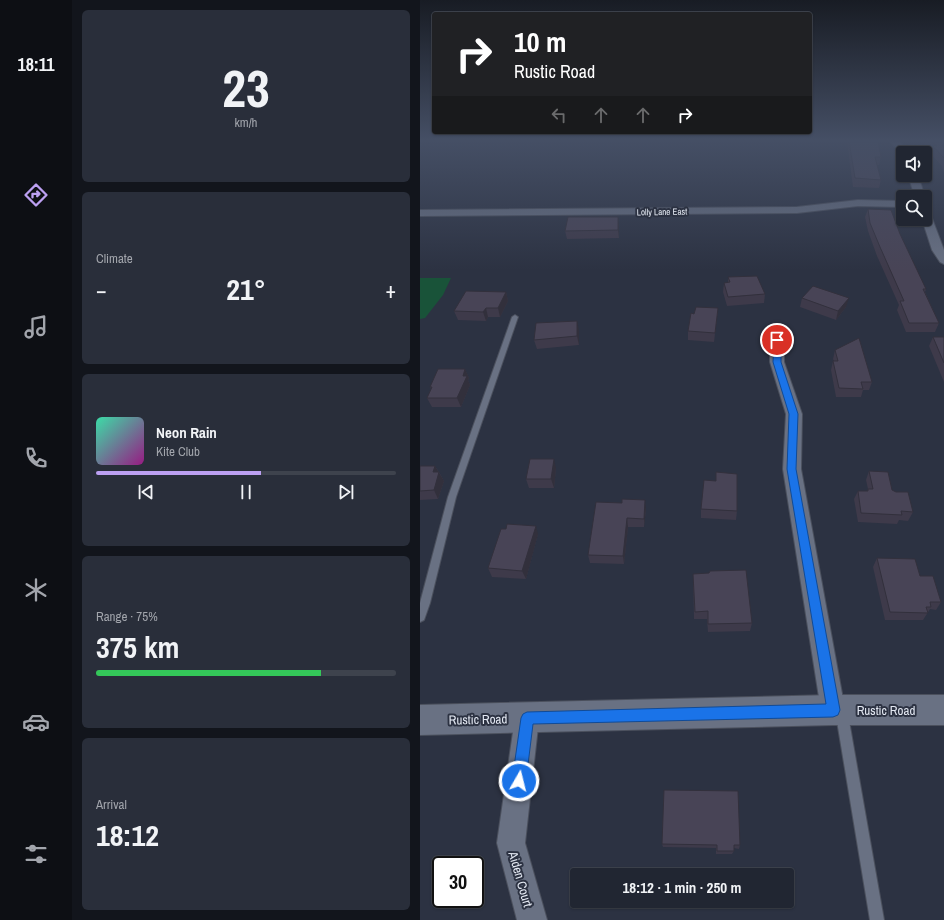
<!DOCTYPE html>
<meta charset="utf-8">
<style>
:root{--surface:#212632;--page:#292e3a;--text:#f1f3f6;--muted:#a2a5ac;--line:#3e434d;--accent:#bca0f2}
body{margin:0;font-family:"Archivo Narrow",sans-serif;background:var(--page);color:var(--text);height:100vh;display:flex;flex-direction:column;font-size:15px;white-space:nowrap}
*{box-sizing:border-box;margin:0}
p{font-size:13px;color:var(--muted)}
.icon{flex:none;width:22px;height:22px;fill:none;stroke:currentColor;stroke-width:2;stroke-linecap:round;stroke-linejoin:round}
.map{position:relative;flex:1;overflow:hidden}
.sheet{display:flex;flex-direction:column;gap:10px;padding:10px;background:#12151c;width:348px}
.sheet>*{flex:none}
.banner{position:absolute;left:12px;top:12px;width:380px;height:122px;border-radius:4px;box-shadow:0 1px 3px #0004,0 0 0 1px var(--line);background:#202124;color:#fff;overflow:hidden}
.fabs{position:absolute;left:476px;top:146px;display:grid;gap:8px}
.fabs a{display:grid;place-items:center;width:36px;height:36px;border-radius:4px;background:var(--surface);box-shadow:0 1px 3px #0004,0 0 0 1px var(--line);font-size:20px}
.speed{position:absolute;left:12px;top:856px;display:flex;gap:8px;font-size:20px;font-weight:700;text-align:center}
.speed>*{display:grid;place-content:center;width:52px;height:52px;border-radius:50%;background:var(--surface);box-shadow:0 1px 3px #0004,0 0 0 1px var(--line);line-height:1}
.speed .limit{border:2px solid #111;border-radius:6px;background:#fff;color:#111}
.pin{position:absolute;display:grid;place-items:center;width:34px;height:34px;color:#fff;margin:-17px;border:2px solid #fff;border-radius:50%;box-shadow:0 1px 4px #0007}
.me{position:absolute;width:44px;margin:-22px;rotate:8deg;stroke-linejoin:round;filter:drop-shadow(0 0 3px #0008)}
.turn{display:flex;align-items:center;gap:14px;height:84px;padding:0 16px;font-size:18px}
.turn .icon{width:52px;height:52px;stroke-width:2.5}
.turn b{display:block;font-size:28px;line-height:34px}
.lanes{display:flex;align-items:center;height:38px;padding:0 16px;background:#0003;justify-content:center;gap:20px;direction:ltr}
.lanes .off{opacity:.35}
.big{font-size:30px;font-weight:700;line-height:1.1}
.sheet .tile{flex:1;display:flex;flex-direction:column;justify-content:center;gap:6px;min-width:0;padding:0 14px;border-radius:6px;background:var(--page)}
.sheet .dial{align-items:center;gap:0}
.dial b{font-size:52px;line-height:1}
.song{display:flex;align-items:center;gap:12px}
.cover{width:48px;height:48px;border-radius:6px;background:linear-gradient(135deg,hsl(160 70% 55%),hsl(310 70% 35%))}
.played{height:4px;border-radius:2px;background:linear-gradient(90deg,var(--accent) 55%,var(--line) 55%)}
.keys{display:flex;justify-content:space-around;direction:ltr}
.heat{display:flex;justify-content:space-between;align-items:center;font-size:22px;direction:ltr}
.charge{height:6px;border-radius:3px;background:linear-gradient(90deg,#34c759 75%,var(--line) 0)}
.trip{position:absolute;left:150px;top:868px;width:224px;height:40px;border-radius:4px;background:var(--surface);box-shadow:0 1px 3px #0004,0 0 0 1px var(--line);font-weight:700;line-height:40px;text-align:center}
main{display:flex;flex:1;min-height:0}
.tabs{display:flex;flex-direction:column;width:72px;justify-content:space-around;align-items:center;background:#0d0f14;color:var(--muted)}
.tabs .icon{width:28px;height:28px}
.tabs .on{color:var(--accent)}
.tabs b{font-size:18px;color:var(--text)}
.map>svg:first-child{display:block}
.green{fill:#195339}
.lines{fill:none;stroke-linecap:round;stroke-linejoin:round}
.service-casing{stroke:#4b505d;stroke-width:2}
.minor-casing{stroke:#4b505d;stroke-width:2}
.tertiary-casing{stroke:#4b505d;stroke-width:2}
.service{fill:#697183;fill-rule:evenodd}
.minor{fill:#697183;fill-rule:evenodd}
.tertiary{fill:#697183;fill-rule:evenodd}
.wall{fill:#3e3a4a}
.shaded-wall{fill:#32303c}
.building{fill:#484456;stroke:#32303c}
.route{fill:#1a73e8;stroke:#114b97}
.labels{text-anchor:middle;stroke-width:4;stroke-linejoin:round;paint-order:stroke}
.far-street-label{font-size:9px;fill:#e3e8f2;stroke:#2c3242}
.near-street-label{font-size:13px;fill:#e3e8f2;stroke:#2c3242}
</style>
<main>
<nav class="tabs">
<b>18:11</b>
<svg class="icon on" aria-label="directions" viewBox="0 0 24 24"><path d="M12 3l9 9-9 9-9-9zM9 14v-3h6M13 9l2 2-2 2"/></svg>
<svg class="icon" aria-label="music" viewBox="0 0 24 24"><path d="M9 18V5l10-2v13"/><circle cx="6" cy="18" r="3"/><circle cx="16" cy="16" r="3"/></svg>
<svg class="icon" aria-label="phone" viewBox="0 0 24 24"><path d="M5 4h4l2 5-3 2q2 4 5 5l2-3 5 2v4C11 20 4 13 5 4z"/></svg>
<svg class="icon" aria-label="climate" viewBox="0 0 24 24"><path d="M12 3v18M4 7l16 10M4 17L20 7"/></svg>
<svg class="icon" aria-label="car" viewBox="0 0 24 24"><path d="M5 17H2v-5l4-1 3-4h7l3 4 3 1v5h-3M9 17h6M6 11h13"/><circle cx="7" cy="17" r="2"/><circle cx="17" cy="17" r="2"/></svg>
<svg class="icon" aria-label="filters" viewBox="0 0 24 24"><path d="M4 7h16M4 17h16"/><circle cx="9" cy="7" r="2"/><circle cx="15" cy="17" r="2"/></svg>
</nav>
<section class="sheet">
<div class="tile dial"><b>23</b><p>km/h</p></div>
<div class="tile"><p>Climate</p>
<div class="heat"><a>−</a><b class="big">21°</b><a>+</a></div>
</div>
<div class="tile">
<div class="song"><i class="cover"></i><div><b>Neon Rain</b><p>Kite Club</p></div></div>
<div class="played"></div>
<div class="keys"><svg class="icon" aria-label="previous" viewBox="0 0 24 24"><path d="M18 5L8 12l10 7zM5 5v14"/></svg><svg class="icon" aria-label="pause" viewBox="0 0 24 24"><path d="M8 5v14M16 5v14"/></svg><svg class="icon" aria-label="next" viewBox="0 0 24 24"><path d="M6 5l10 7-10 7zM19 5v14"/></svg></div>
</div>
<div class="tile"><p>Range · 75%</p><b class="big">375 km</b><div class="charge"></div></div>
<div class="tile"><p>Arrival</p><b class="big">18:12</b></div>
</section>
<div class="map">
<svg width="524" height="920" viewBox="0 0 524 920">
<rect width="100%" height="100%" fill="#2c3242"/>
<path class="green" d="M 0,278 L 31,278 L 23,295 L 5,318 L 0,319 Z"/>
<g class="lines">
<defs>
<g id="service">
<path d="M 95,315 L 98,317 L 36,497 L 10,603 L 4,620 L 0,622 L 0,603 L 28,497 L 92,317 Z"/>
<path d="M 422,709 L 426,711 L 428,715 L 464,920 L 450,920 L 416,715 L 418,711 Z"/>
</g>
<g id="minor">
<path d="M 470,141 L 479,141 L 489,153 L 483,153 L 482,155 Z"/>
<path d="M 488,175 L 498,175 L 505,197 L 495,197 Z"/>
<path d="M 438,200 L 483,201 L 483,207 L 438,206 L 377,213 L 0,216 L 0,210 L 377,207 Z"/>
<path d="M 505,210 L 510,213 L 524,250 L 524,264 L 520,262 L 512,250 L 502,219 L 505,219 Z"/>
<path d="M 357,336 L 362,337 L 364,340 L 364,362 L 382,414 L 381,469 L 425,710 L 421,718 L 413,722 L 405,718 L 401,710 L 363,469 L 366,414 L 350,362 L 350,340 L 352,337 Z"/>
<path d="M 107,706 L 115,710 L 119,718 L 105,843 L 127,920 L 97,920 L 77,843 L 95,718 L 99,710 Z"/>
</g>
<path id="tertiary" d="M 413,695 L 524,695 L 524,725 L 413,725 L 0,735 L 0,705 Z"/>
</defs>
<use href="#service" class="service-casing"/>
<use href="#minor" class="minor-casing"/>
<use href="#tertiary" class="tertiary-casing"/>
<use href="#service" class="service"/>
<use href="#minor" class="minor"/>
<use href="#tertiary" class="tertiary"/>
</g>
<g class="wall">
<path d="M 427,141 L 458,141 L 461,157 L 459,165 L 457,165 L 461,180 L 459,188 L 433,187 Z"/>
<path d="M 502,141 L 524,141 L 524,173 L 522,167 L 522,166 L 510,153 L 511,149 Z"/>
<path d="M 448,209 L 480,234 L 506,289 L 505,292 L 519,323 L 515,332 L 486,332 L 477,310 L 479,305 L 457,256 L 448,231 L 445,217 Z"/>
<path d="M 199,225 L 199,238 L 147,239 L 145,231 Z"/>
<path d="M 308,277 L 345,294 L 344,303 L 307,306 L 303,292 L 304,283 L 308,283 Z"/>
<path d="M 86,292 L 88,301 L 80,317 L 68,317 L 66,321 L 38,320 L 34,311 Z"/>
<path d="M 382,298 L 426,307 L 416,320 L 380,307 Z"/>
<path d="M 298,308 L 297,317 L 294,342 L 268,340 L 268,331 L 274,314 Z"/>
<path d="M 159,330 L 159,345 L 117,349 L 114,340 Z"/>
<path d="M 513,337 L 524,337 L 524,382 L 509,346 Z"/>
<path d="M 415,350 L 452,382 L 449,390 L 443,390 L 441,397 L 416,397 L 411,370 L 413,361 L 414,361 L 413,359 Z"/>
<path d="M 45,369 L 49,378 L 48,380 L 50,385 L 41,407 L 12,407 L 7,398 L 11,389 L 10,387 Z"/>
<path d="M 0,466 L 15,466 L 19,472 L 24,481 L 18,499 L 0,500 Z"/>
<path d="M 136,468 L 134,488 L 109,488 L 106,479 Z"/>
<path d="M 449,471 L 472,490 L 493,512 L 488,521 L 479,520 L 477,524 L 438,522 L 434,499 L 438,491 L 447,491 L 448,489 L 446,480 Z"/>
<path d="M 202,503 L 226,509 L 224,527 L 208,527 L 204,564 L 170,563 L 168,555 Z"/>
<path d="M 281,509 L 317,511 L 316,520 L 281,518 Z"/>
<path d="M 118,534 L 106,579 L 72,577 L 68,568 Z"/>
<path d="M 457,558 L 521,602 L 516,610 L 510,609 L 503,620 L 465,620 L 453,567 Z"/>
<path d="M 273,574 L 332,623 L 330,631 L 288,632 L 287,619 L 274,619 Z"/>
<path d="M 244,790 L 320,845 L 319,849 L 314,848 L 314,851 L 312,854 L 296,854 L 296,848 L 243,847 L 242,844 Z"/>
</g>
<g class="shaded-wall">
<path d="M 198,217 L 199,225 L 199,238 L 198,230 Z"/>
<path d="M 86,292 L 88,301 L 80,317 L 78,308 Z"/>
<path d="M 429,298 L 426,307 L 416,320 L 418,311 Z"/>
<path d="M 66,308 L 68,317 L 66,321 L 63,312 Z"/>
<path d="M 157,321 L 159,330 L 159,345 L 157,336 Z"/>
<path d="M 45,369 L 49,378 L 48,380 L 50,385 L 41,407 L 37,398 L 43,376 Z"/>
<path d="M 134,459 L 136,468 L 134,488 L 131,479 Z"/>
<path d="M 15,466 L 24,481 L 18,499 L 14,490 L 13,472 Z"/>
<path d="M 225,500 L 226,509 L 224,527 L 224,519 Z"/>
<path d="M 207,518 L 208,527 L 204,564 L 203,556 Z"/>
<path d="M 116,526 L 118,534 L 106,579 L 102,571 Z"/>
</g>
<g class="building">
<path d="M 429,141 L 458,141 L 461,157 L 455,157 L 461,180 L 435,178 Z"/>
<path d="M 512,141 L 524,141 L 524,143 L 522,146 L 524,146 L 524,158 L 512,145 L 517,146 Z"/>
<path d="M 448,209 L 471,210 L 480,234 L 506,289 L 503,289 L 519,323 L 489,323 L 480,301 L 484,301 L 460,247 L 450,223 Z"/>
<path d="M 148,217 L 198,217 L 198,230 L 145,231 Z"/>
<path d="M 337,276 L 345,294 L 308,297 L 304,283 L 310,282 L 308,277 Z"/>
<path d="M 393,286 L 429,298 L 418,311 L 382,298 Z"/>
<path d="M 46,291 L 86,292 L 78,308 L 66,308 L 63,312 L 34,311 Z"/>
<path d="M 276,307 L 298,308 L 295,333 L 268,331 L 271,313 L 274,314 Z"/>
<path d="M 157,321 L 157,336 L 114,340 L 116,323 Z"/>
<path d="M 513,337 L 524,337 L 524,363 Z"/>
<path d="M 439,338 L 452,382 L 441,382 L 443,389 L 419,388 L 413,361 L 418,361 L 415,350 Z"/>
<path d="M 18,369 L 45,369 L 43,376 L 47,376 L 37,398 L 7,398 L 12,387 L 10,387 Z"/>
<path d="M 110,459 L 134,459 L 131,479 L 106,479 Z"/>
<path d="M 0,466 L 15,466 L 13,472 L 19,472 L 14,490 L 0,491 Z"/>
<path d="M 449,471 L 468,472 L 472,490 L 476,492 L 488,492 L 493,512 L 481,511 L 482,515 L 441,513 L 438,491 L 448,491 L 448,489 L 453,489 Z"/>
<path d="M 296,472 L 317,474 L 317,511 L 281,509 L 284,480 L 296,481 Z"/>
<path d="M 202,499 L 225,500 L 224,519 L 207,518 L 203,556 L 168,555 L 176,502 L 202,503 Z"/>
<path d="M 87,524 L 116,526 L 102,571 L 68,568 L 81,529 L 86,529 Z"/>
<path d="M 457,558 L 495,559 L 500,576 L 513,576 L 521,602 L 510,602 L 511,607 L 506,607 L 508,613 L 470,612 Z"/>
<path d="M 326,570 L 332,623 L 288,624 L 288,611 L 275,612 L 273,574 L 289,573 L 290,571 Z"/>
<path d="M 244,790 L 318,791 L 320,845 L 314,845 L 314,851 L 297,851 L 297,845 L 242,844 Z"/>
</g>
<linearGradient id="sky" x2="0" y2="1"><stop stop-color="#181c24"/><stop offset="0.52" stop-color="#454f65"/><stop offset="1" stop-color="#454f65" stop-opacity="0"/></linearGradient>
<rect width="524" height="270" fill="url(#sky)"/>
<path class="route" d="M 354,338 L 357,338 L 361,340 L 361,362 L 378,414 L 376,469 L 420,710 L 418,715 L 413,717 L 113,724 L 106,781 L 104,785 L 99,787 L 94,785 L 92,781 L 101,718 L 103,714 L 107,712 L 406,704 L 367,469 L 369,414 L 353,362 Z"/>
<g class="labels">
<g class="far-street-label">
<text transform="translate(242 212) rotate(-1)" y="3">Lolly Lane East</text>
</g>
<g class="near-street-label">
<text x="466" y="715">Rustic Road</text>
<text transform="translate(58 719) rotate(-1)" y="5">Rustic Road</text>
<text transform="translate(101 879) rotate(74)" y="5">Aiden Court</text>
</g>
</g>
</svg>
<div class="fabs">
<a><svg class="icon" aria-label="sound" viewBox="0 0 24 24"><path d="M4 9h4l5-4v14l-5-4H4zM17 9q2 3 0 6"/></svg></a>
<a><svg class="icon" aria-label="search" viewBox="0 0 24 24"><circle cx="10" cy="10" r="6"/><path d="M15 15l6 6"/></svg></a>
</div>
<div class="speed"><div class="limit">30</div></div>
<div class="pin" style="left:357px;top:340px;background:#d93025"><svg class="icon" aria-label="arrive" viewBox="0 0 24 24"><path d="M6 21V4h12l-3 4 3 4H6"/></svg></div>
<svg class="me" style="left:99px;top:781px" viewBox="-20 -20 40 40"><circle r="17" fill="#1a73e8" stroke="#fff" stroke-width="3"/><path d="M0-11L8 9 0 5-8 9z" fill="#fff"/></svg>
<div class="trip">18:12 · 1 min · 250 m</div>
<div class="banner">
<div class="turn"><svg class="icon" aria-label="right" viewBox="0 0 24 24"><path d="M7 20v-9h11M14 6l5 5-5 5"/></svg><div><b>10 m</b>Rustic Road</div></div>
<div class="lanes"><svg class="icon off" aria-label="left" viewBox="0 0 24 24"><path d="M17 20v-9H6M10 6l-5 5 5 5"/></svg><svg class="icon off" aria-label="ahead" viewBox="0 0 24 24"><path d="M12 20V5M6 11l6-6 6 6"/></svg><svg class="icon off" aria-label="ahead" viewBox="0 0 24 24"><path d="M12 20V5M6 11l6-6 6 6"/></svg><svg class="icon" aria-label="right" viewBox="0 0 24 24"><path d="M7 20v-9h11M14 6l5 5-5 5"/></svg></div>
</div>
</div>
</main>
